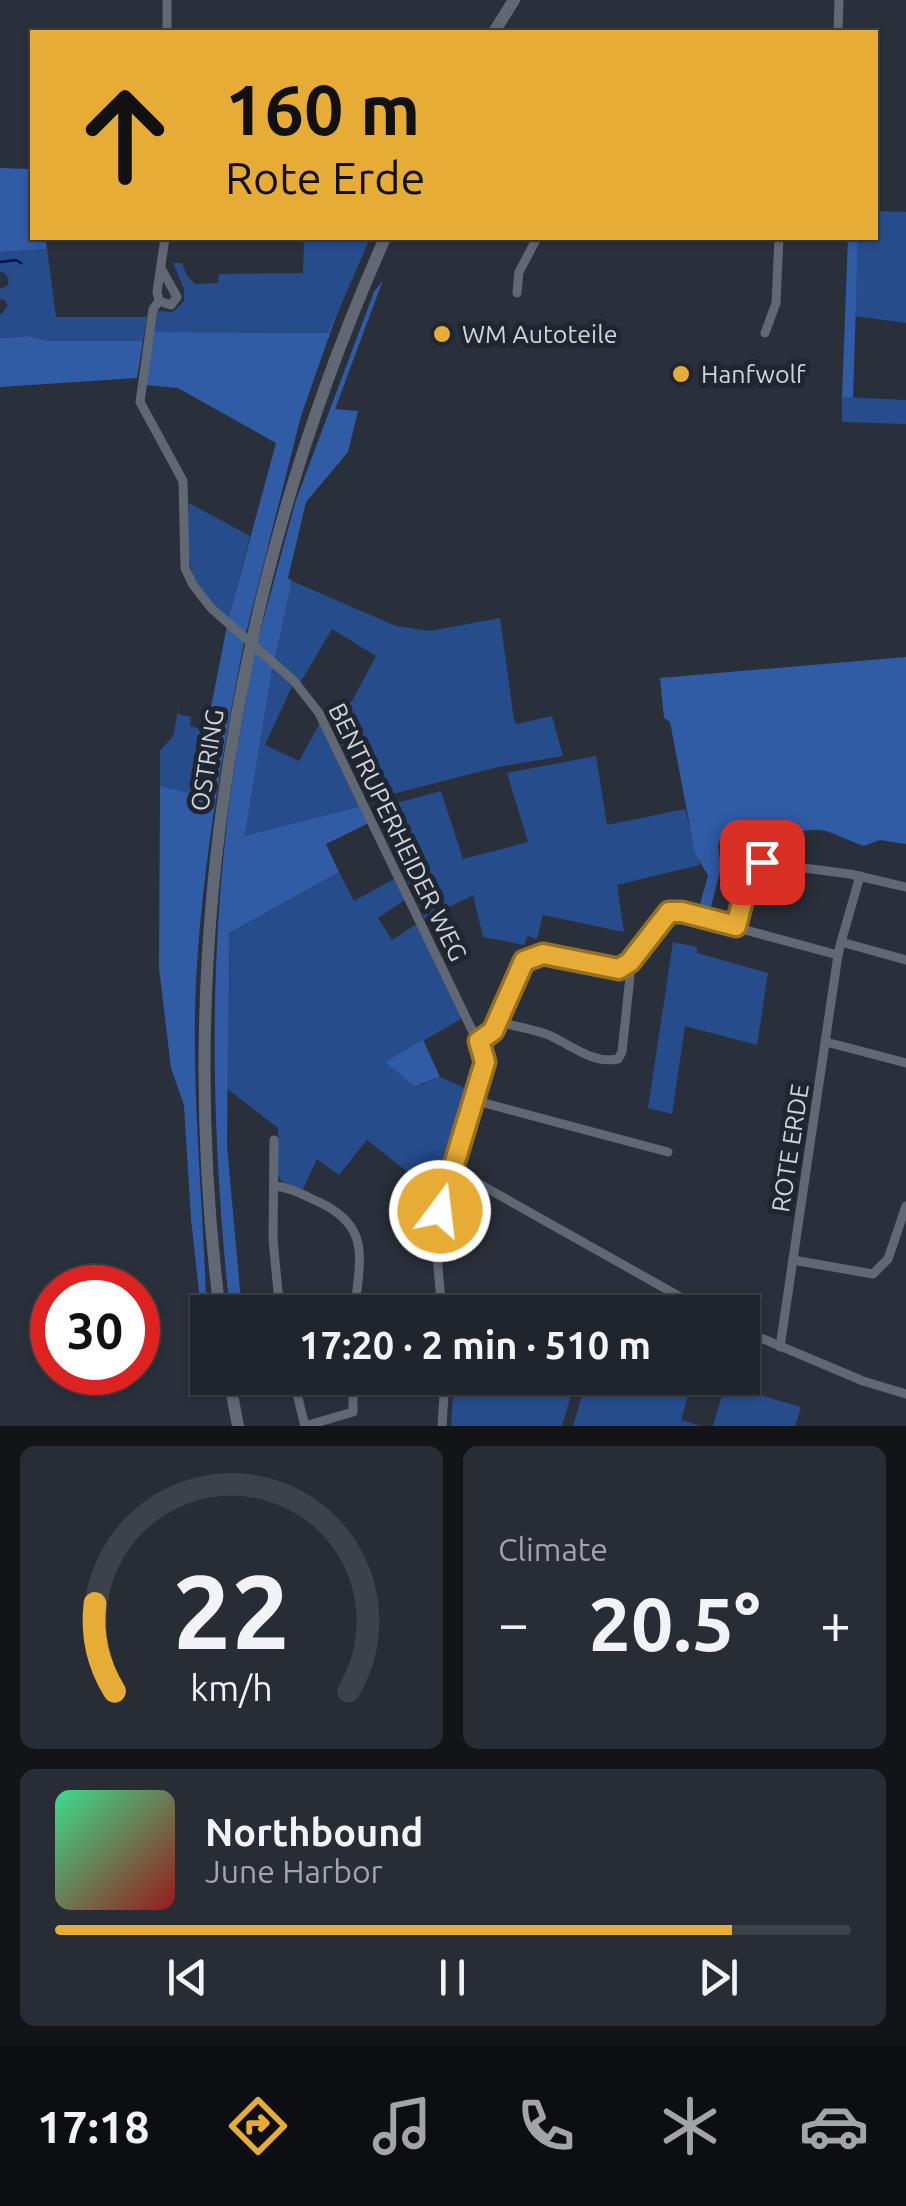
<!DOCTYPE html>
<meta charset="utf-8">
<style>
:root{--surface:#20242c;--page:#282c34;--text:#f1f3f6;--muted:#a2a4a9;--line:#3d4148;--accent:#e7ac36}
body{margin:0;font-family:Ubuntu,sans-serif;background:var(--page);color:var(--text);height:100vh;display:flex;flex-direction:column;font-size:38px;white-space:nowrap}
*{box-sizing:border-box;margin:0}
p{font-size:32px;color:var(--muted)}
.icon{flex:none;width:55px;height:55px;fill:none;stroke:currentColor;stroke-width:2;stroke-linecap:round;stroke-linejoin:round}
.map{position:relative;height:1426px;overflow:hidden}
.sheet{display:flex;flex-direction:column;gap:20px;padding:20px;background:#121418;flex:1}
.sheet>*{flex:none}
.hud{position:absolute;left:30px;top:30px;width:848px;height:210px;border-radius:0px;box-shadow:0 2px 8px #0004,0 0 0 2px var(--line);background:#e7ac36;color:#111;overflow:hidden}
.speed{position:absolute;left:30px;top:1265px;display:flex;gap:20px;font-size:50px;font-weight:700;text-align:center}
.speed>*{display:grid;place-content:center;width:130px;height:130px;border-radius:50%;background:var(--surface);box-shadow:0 2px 8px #0004,0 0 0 2px var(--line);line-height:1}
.speed .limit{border:15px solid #d22;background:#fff;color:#111}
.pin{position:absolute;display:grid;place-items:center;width:85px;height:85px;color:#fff;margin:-42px;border-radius:20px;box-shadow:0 5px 15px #0006}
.me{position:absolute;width:110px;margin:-55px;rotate:15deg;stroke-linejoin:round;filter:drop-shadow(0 0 8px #0008)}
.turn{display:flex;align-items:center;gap:35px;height:210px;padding:0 30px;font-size:45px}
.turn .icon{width:130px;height:130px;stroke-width:2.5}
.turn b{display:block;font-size:70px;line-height:85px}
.big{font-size:75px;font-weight:700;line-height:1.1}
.sheet .tile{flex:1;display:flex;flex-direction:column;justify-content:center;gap:15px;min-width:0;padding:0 35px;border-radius:15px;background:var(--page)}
.sheet .dial{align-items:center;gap:0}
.dial svg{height:260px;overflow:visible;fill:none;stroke:var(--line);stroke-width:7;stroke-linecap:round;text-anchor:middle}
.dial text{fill:var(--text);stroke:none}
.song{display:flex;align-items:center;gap:30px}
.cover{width:120px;height:120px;border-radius:15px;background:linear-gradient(135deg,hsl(150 70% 55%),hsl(0 70% 35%))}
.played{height:10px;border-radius:5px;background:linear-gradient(90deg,var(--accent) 85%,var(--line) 85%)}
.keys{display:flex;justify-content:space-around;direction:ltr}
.heat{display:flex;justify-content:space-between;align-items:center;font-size:55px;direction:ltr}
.sheet .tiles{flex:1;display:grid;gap:20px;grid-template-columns:1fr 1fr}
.tile:last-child{grid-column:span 2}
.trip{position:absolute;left:190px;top:1295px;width:570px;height:100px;border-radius:0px;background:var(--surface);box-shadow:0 2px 8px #0004,0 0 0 2px var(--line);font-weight:700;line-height:100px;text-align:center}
.tabs{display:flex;height:160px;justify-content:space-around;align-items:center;background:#0d0e12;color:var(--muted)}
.tabs .icon{width:70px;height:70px}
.tabs .selected{color:var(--accent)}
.tabs b{font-size:45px;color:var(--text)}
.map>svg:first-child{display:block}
.green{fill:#264c8c}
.forest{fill:#305ba5}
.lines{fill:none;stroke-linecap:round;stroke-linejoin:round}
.stream{stroke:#001145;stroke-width:2.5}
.street{stroke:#616874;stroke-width:9}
.secondary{stroke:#616874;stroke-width:12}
.route-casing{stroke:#967023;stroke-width:25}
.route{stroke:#e7ac36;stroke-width:18}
.poi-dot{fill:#e7ac36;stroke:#202630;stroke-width:4}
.labels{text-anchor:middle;stroke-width:10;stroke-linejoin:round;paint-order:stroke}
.poi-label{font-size:25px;fill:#cfd3da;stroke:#202630;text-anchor:start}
.street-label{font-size:25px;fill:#cfd3da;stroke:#202630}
</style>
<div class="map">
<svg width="906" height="1426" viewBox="0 0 906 1426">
<rect width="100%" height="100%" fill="#2a303b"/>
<g class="green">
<path d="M 875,211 L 906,212 L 906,323 L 855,316 L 858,238 L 875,238 Z"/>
<path d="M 304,238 L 370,238 L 329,333 L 154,332 L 157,311 L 173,312 L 184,301 L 184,289 L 173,263 L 182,263 L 187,276 L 195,284 L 218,283 L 219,274 L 303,273 Z"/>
<path d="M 47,249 L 56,317 L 147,317 L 143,341 L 48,341 L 27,336 L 0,338 L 0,315 L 8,306 L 5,300 L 0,299 L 0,289 L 7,286 L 9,280 L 5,273 L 0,272 L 0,252 Z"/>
<path d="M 842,397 L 906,400 L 906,424 L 842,422 Z"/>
<path d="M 189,503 L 250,536 L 228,620 C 185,581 185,558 189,503 Z"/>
<path d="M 292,581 L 396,626 L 430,631 L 500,618 L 514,720 L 517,724 L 552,716 L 563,756 L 498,767 L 369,800 L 328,718 L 352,701 L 376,656 L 332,629 L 300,683 L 275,659 Z"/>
<path d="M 273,665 L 293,684 L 265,745 L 299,761 L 320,723 L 361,806 L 245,837 Z"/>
<path d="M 180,700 L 178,714 L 191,717 L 190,726 L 206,730 L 200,763 L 208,765 L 204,798 L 160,786 L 160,751 L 173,736 Z"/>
<path d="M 596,756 L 607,825 L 685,809 L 700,865 L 617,885 L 624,932 L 543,915 L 537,939 L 528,936 L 524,945 L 483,937 L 473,895 L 425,919 L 374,809 L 441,791 L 463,859 L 528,842 L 507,773 Z"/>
<path d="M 339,872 L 354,901 L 396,878 L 406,899 L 378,918 L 392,940 L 418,923 L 463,1018 L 386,1062 L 420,1085 L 440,1077 L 472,1091 L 438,1196 L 367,1140 L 339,1175 L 317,1159 L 302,1191 L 281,1181 L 278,1175 L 278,1128 L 225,1087 L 229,933 Z"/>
<path d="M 673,942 L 697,947 L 697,953 L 768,973 L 757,1045 L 685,1026 L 672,1114 L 648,1108 Z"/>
<path d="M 454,1378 L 561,1378 L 575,1382 L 562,1426 L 451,1426 Z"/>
<path d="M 587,1378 L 635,1378 L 689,1392 L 681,1420 L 701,1426 L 573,1426 Z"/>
<path d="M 725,1385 L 801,1407 L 795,1426 L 713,1426 Z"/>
</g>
<g class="forest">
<path d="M 0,168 L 32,169 L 32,238 L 45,238 L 47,249 L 0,252 Z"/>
<path d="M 848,238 L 858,238 L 853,398 L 842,397 Z"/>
<path d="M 383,280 L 335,409 L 358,411 L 348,452 L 306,502 L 288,578 L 292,581 L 275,659 L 257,643 L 296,500 L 374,292 Z"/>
<path d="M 340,305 L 301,416 L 246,633 L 228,620 L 276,443 L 178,388 L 145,385 L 154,332 L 328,333 Z"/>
<path d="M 27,336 L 48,341 L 143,341 L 137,378 L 0,387 L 0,338 Z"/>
<path d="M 227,626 L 244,642 C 222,755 202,867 196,982 C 190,1111 208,1236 207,1364 L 191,1219 L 184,1105 L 171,1068 L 159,968 L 160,786 L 204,797 L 208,766 L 200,763 Z"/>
<path d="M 255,651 L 273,665 L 245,836 L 361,806 L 369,823 L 326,844 L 339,872 L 229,933 L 227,1146 L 242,1312 L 230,1312 C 213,1153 208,993 226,832 C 232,771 244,711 255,651 Z"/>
<path d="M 906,657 L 906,844 L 880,840 L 864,846 C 851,842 839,835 826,831 C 814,828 806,831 794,832 C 771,833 748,814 724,827 L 718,846 L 721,868 L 709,914 L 698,911 L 708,876 L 695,853 L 670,722 L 664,718 L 660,678 Z"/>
<path d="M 423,1040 L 440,1077 L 415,1086 L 385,1062 Z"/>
</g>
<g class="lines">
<path class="stream" d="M 0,262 L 16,260 L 21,263"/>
<g class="street">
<path d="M 167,32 L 167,0"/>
<path d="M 838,32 L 839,0"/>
<path d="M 517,293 L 519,272 L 537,238"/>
<path d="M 159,301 L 153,309 L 140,402 L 183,481 L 185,568 L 193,585 L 211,608 L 294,681 L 319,713 L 485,1057 L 440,1206 L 436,1244 L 442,1312"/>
<path d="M 159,301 L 157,292 L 165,238"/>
<path d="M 159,301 L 171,305 L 177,297 L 162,270"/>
<path d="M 765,333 L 776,303 L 779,238"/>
<path d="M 735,926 L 752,865 L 758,862 L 850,874 L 906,887"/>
<path d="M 841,942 L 860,876"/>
<path d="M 496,1022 C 514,1026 534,1029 551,1036 C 572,1046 593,1064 618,1059 L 622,1052 L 630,976 L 624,967"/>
<path d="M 479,1041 C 508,1026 504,978 529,957 L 549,955 L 619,969 C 643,956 649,919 675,911 L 838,955 L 841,942 L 906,960"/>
<path d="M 826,1042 L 906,1063"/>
<path d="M 473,1100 L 668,1152"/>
<path d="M 274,1140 L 273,1240 L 280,1312"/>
<path d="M 451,1168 L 707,1312"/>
<path d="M 274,1186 C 290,1187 305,1196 319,1202 C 374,1228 358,1262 355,1312"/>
<path d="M 793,1260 L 873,1274 L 888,1259 L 906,1206"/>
<path d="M 742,1330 L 863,1381 L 906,1394"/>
<path d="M 780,1347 L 838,955"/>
<path d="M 293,1378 L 305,1426"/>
<path d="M 305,1426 L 353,1412 L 353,1378"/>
<path d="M 442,1426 L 445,1378"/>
</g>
<g class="secondary">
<path d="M 494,32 L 514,0"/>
<path d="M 220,1312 C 173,945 235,575 385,238"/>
<path d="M 229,1378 L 238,1426"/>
</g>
</g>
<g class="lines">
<defs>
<path id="route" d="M 440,1211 L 485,1062 L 479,1041 L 493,1031 L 524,961 L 543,954 L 619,969 L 630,962 L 669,912 L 682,912 L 736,926 L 752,865 L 762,862"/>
</defs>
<use href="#route" class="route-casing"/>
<use href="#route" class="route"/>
</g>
<g class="poi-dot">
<circle cx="442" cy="334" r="10"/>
<circle cx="681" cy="374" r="10"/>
</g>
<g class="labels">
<g class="poi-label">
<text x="462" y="343">WM Autoteile</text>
<text x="701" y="383">Hanfwolf</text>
</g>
<g class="street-label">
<text transform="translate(207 760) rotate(-81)" y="9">OSTRING</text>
<text transform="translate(398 832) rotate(64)" y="9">BENTRUPERHEIDER WEG</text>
<text transform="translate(790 1148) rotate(-81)" y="9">ROTE ERDE</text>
</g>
</g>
</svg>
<div class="speed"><div class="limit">30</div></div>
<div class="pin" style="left:762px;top:862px;background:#d93025"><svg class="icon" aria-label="arrive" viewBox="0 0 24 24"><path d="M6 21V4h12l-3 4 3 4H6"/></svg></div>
<svg class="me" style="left:440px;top:1211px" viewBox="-20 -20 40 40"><circle r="17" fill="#e7ac36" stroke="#fff" stroke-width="3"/><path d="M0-11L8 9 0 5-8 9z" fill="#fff"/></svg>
<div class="trip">17:20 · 2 min · 510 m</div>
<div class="hud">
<div class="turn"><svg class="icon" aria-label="ahead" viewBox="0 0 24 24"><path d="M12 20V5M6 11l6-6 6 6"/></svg><div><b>160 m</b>Rote Erde</div></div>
</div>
</div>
<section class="sheet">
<div class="tiles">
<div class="tile dial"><svg viewBox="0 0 100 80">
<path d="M14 69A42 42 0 1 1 86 69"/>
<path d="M14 69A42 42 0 0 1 8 42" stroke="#e7ac36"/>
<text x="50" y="56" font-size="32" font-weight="700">22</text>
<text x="50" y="72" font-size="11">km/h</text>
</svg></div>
<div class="tile"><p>Climate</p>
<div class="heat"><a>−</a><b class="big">20.5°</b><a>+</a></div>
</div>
<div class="tile">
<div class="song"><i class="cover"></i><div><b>Northbound</b><p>June Harbor</p></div></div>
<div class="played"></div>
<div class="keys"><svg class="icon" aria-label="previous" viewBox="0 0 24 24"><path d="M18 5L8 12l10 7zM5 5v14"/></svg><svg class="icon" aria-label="pause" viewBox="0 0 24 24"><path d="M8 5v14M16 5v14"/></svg><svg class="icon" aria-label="next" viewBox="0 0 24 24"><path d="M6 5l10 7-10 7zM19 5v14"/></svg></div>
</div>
</div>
</section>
<nav class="tabs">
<b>17:18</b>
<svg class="icon selected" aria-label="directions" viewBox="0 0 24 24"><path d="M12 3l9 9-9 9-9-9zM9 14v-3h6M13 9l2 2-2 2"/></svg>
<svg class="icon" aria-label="music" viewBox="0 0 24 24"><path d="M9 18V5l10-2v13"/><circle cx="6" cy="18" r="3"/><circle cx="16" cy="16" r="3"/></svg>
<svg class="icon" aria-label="phone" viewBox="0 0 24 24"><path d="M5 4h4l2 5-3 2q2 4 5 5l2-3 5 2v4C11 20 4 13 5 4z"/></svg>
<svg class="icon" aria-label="climate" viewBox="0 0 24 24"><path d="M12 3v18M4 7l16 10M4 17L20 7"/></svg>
<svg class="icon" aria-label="car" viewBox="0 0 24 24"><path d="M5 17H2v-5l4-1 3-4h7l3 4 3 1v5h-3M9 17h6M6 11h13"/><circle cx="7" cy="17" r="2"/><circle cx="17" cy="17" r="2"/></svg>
</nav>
